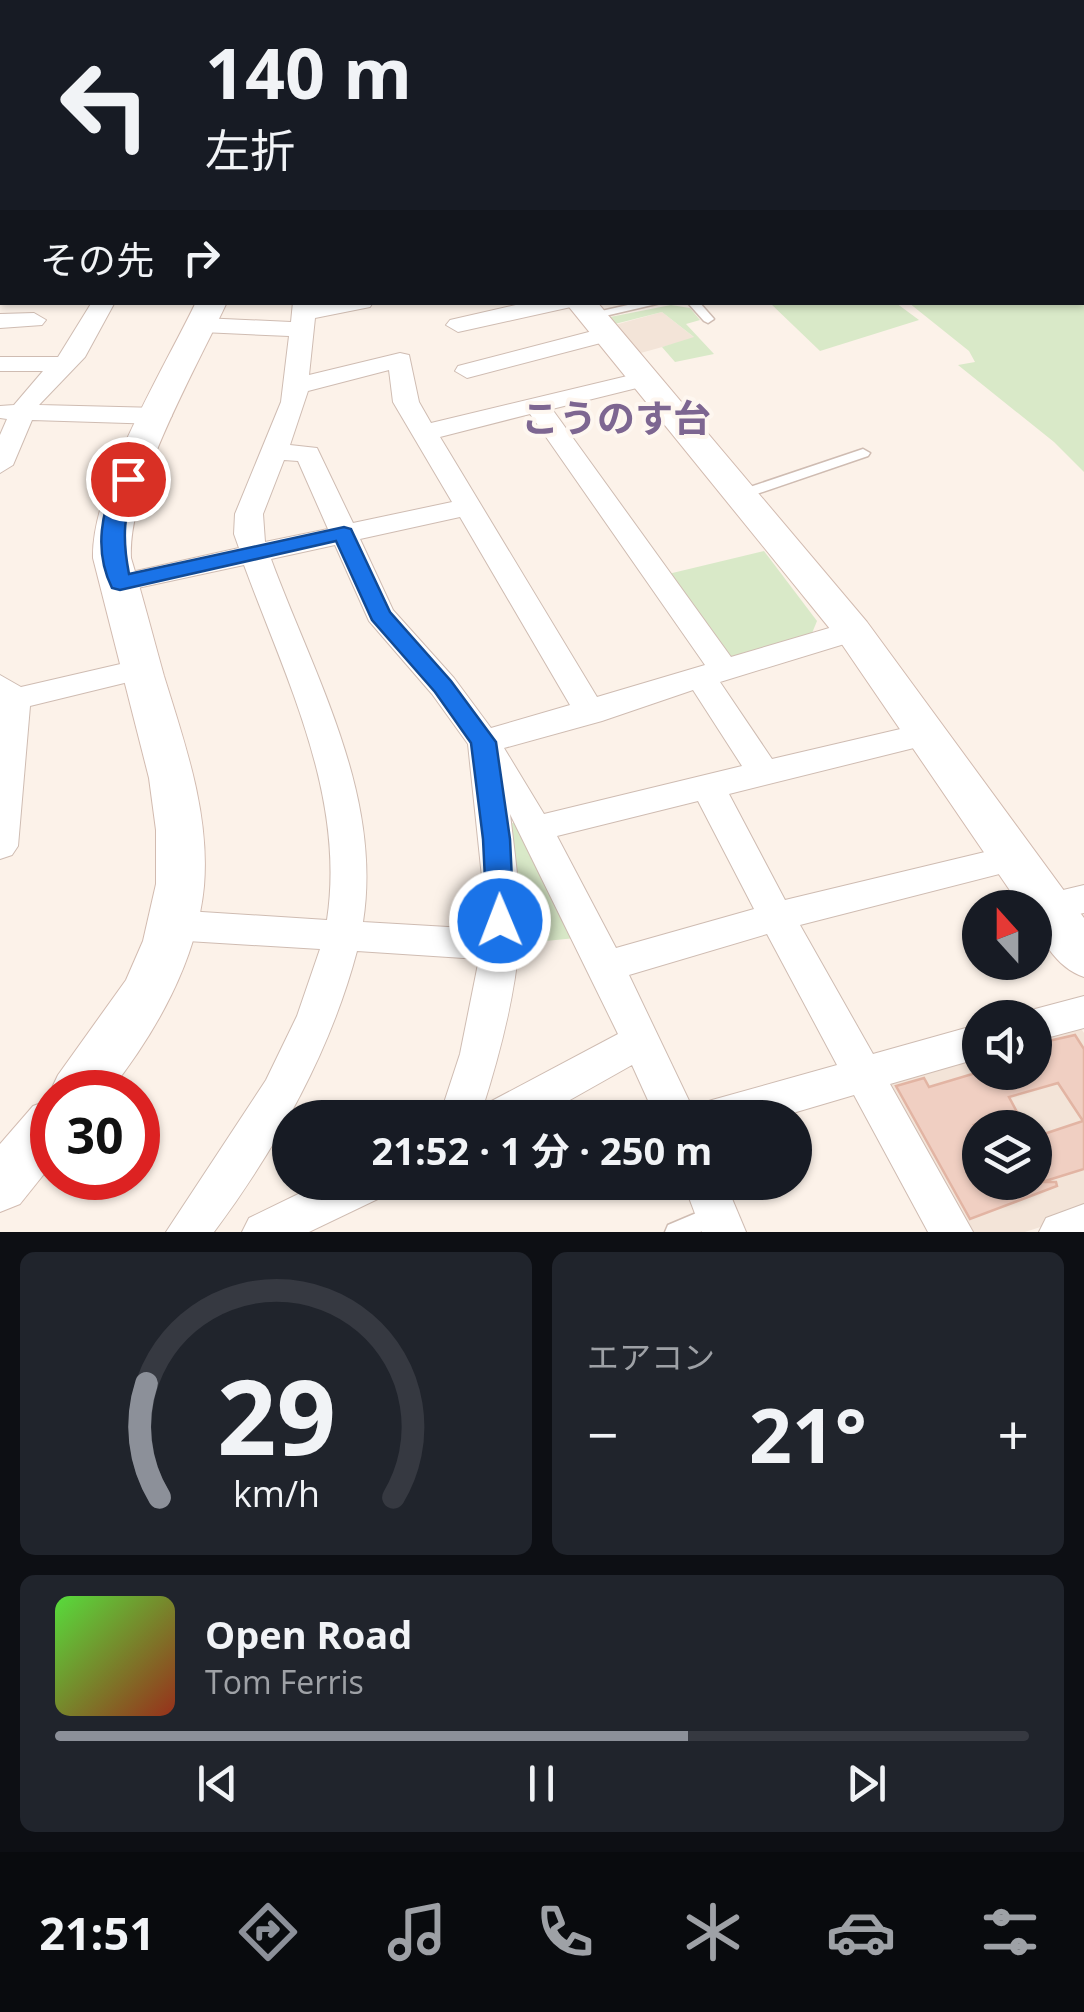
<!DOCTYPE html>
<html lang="ja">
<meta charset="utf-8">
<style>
:root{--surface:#171b24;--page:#20242c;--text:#f1f3f6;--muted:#9ea1a6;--line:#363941;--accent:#8c9099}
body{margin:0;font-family:"Open Sans","Noto Sans JP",sans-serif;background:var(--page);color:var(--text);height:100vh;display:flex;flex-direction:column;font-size:38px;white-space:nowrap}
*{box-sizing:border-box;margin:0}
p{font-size:32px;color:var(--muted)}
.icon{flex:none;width:55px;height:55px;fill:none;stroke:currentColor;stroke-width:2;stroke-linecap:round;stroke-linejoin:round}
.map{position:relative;height:1232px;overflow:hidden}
.details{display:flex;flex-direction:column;gap:20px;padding:20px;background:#0d0f14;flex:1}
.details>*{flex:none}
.banner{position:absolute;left:0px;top:0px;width:1085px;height:305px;box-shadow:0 2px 8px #0004;background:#171b24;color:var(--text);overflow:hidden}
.needle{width:65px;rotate:339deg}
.buttons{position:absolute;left:962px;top:890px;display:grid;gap:20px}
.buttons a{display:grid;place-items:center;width:90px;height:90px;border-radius:50%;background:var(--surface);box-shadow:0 2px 8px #0004;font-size:50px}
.speed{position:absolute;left:30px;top:1070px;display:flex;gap:20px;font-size:50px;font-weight:700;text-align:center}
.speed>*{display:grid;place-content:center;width:130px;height:130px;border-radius:50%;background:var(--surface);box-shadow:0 2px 8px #0004;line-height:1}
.speed .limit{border:15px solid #d22;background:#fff;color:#111}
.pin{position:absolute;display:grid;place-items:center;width:85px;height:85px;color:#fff;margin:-42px;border:5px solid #fff;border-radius:50%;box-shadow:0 2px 10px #0007}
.me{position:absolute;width:110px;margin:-55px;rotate:359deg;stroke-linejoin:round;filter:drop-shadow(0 0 8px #0008)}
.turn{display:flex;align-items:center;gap:35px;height:210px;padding:0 40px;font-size:45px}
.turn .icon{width:130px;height:130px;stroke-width:2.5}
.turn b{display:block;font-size:70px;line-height:85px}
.then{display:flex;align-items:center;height:95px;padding:0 40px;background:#0003;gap:20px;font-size:38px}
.big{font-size:75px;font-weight:700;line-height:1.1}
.details .widget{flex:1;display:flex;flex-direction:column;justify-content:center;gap:15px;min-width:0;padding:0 35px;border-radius:15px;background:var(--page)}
.details .dial{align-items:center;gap:0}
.dial svg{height:260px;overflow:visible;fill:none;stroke:var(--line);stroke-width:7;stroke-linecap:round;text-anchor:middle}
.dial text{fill:var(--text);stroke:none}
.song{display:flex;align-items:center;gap:30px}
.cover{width:120px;height:120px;border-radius:15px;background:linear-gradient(135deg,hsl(110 70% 55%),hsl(10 70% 35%))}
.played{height:10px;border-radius:5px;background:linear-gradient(90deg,var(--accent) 65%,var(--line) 65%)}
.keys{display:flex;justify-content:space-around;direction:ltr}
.heat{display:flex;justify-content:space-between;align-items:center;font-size:55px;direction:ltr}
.details .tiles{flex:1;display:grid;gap:20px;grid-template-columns:1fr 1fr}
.widget:last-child{grid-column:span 2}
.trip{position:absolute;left:272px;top:1100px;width:540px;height:100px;border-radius:50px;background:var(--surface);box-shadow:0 2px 8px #0004;font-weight:700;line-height:100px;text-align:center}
.menu{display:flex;height:160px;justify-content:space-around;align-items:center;background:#090b0e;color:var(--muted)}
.menu .icon{width:70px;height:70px}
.menu .active{color:var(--accent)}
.menu b{font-size:45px;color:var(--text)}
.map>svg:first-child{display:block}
.residential{fill:#f3e4d8;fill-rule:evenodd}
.green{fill:#d9e9c8}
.building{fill:#f0cfc2;stroke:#e2b4a3;stroke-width:2.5;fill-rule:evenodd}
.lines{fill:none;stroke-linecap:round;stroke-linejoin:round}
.lane-casing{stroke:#cfbcb2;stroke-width:3}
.street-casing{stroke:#cfbcb2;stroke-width:2}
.secondary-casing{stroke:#d2bbb0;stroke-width:2}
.path{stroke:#d5b2a5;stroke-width:2.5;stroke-dasharray:1 5;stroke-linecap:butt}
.lane{fill:#fff;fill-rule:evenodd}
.street{fill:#fff;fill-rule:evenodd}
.secondary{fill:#fff;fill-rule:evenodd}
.route{fill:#1a73e8;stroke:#114b97;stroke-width:2.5}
.labels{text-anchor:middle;stroke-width:8;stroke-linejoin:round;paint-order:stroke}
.quarter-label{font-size:38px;font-weight:bold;fill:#7d6691;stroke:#fef7f0}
</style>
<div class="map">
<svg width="1084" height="1232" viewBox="0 0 1084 1232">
<rect width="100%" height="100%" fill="#fcf2e9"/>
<g class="residential">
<path d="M 662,312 L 695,338 L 637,354 L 611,326 Z"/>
<path d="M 1077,1023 L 1084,1033 L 1084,1213 L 1025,1232 L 968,1232 L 888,1084 L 980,1052 L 980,1072 L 1035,1072 L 1035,1035 ZM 980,1128 L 1035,1128 L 1035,1182 L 980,1182 Z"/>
</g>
<g class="green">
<path d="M 0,0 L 348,0 L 349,2 L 2,2 L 0,118 Z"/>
<path d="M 396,0 L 1084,0 L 1084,472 L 1054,442 L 958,365 L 975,362 L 969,351 L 909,303 L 1082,302 L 1082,2 L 382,2 Z"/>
<path d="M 770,303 L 896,303 L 919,320 L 820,351 Z"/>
<path d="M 671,305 L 690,308 L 700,320 L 686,324 L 714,354 L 675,362 L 662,347 L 694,337 L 662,312 L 611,325 L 605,318 Z"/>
<path d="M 764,551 L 817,621 L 810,638 L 727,663 L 664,575 Z"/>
<path d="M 526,821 L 586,937 L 506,945 L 499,825 Z"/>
</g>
<path class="building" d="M 1075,1035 L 1084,1049 L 1084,1169 L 1042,1182 L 1056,1182 L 1057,1186 L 970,1219 L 896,1086 L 924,1078 L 929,1087 L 979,1072 L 1035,1072 L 1035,1044 ZM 1058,1083 L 1083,1121 L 1035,1137 L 1035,1182 L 980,1182 L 980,1135 L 974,1125 L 1018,1114 L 1009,1097 Z"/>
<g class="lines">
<defs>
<g id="lane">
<path d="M 364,0 L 386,0 L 382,2 L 362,2 Z"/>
<path d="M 627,302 L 665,302 L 592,319 L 586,316 L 588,314 L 628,305 Z"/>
<path d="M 687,302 L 699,302 L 714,319 L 708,323 L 704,321 Z"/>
<path d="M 863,449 L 870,453 L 868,456 L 745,498 L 740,499 L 733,495 L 735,492 Z"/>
<path d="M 713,1206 L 721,1209 L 724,1216 L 721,1223 L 700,1232 L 665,1232 L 668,1225 Z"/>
</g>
<g id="street">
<path d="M 349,0 L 370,0 L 371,2 L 351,2 Z"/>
<path d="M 2,138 L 2,150 L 0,151 L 0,139 Z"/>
<path d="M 2,254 L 2,268 L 0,269 L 0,255 Z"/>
<path d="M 92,302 L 115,302 L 85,357 L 39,405 L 159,408 L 172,416 L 159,424 L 32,420 L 13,465 L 0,473 L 0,435 L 7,419 L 0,418 L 0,406 L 14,405 L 43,371 L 0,371 L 0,357 L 58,357 Z"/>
<path d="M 293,302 L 373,302 L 370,307 L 315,318 L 309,375 L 400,353 L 409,355 L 419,402 L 431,423 L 644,372 L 653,374 L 656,379 L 653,384 L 552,409 L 731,657 L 853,621 L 864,624 L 868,631 L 864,638 L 720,682 L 772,759 L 926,723 L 938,726 L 942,734 L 938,742 L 729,794 L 785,900 L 1014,845 L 1027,849 L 1032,858 L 1027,867 L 800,925 L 873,1054 L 980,1024 L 980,1058 L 890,1084 L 973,1232 L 928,1232 L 854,1095 L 776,1118 L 656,1118 L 632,1065 L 538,1118 L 439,1118 L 460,1054 L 479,959 L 357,951 C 330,1053 277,1147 214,1232 L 166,1232 L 266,1080 L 297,1016 L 320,949 L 171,940 L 158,935 L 153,925 L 158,915 L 171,910 L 327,920 C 346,796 285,677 244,565 L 119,592 L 109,589 L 104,583 L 109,577 L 239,548 L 234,534 L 235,514 L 281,402 L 289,336 L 202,332 L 190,325 L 202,318 L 291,322 ZM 389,370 L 393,402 L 452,502 L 353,523 L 317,448 L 290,445 L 308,391 ZM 530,414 L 705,665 L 597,697 L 440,437 ZM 284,460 L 298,461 L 328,529 L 265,542 L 263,514 ZM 460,517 L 570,705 L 491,728 L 454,678 L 393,610 L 360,539 ZM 335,545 L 369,621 L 432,694 L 468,744 L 482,877 L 482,929 L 363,922 C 383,795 313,673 271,559 ZM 693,690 L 742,766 L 544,814 L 504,748 L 602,721 ZM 698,801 L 754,909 L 616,948 L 557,836 ZM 510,814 L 618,1034 L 484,1105 L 482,1110 C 499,1057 514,1001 519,945 C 522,901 515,857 510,814 ZM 767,934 L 837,1065 L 712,1100 L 697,1105 L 694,1111 L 629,975 Z"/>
<path d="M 529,302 L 574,302 L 571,307 L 458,332 L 446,325 L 450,320 Z"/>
<path d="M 34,313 L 46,320 L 42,325 L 0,328 L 0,314 Z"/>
<path d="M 608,327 L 616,329 L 620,334 L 616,339 L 467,378 L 455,371 L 458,366 Z"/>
<path d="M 142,659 L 153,662 L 158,669 L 153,676 L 30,706 L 18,846 L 12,855 L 0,859 L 0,675 L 21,687 Z"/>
<path d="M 1084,885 L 1084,913 L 1051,920 L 1038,916 L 1033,906 L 1038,896 Z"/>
<path d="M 1084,996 L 1084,1028 L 1035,1041 L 1035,1018 L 1019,1018 L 1035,1009 Z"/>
<path d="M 323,1182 L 390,1182 L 384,1196 L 309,1232 L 242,1232 L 249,1218 Z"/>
<path d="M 683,1182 L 725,1182 L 746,1232 L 702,1232 Z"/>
<path d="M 1084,1204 L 1084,1232 L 1039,1232 L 1046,1218 Z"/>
</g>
<g id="secondary">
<path d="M 0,116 L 2,117 L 2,132 L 0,132 Z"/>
<path d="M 196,302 L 227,302 C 196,369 127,488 131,558 C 143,597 153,637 164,676 C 185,744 210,814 204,886 C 197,961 155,1034 109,1092 L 52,1092 L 52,1097 L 50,1092 L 58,1075 L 126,980 L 143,941 L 156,884 L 156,830 L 149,778 L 93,558 C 91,487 164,369 196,302 Z"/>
<path d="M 565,302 L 597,302 L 867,622 L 1084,918 L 1084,977 C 1057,968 1035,936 1035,908 L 1022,908 L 839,640 Z"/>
<path d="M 52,1099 L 52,1164 L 20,1204 L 0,1212 L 0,1144 L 33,1106 Z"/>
</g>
</defs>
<use href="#lane" class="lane-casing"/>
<use href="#street" class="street-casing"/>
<use href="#secondary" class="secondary-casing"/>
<g class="path">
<path d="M 32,0 L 92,0"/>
<path d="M 987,0 L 993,2"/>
</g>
<use href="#lane" class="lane"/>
<use href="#street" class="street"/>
<use href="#secondary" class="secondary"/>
</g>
<path class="route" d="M 128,473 L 138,479 C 123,513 122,538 129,574 L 344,527 L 351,529 L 390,612 L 451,681 L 496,742 L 510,839 L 514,921 L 510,929 L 500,932 L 491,929 L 487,921 L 483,839 L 471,743 L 435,692 L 372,620 L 336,541 L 120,590 L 112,588 C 94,552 100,508 121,475 Z"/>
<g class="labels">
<g class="quarter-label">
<text x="616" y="432">こうのす台</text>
</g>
</g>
</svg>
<div class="buttons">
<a><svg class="needle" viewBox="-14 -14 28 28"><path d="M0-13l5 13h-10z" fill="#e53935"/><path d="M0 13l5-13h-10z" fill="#9ea1a6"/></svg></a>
<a><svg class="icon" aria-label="sound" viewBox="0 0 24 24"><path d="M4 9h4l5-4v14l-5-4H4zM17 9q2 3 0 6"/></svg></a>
<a><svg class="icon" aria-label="layers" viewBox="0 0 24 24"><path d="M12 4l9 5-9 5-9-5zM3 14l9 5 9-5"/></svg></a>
</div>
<div class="speed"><div class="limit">30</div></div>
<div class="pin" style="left:128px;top:479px;background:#d93025"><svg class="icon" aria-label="arrive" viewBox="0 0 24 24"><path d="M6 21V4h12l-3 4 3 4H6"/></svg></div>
<svg class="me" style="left:500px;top:921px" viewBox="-20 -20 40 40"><circle r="17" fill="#1a73e8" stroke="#fff" stroke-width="3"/><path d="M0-11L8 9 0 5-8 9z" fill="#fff"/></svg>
<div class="trip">21:52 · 1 分 · 250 m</div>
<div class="banner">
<div class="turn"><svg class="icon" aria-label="left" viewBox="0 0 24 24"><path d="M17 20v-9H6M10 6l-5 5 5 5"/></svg><div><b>140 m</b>左折</div></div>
<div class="then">その先<svg class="icon" aria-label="right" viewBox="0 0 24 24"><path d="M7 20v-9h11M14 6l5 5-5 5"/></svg></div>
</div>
</div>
<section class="details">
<div class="tiles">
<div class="widget dial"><svg viewBox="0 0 100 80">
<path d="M14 69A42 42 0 1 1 86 69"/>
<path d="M14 69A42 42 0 0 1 10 34" stroke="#8c9099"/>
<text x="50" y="56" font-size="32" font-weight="700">29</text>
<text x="50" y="72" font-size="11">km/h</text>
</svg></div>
<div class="widget"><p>エアコン</p>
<div class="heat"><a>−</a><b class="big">21°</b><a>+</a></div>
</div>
<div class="widget">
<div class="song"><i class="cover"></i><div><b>Open Road</b><p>Tom Ferris</p></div></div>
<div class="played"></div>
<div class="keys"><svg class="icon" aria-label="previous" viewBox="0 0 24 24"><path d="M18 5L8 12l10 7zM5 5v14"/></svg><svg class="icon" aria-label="pause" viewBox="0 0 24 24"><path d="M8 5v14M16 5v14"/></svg><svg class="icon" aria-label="next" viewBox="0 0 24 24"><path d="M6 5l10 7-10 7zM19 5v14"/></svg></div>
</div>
</div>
</section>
<nav class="menu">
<b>21:51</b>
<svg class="icon active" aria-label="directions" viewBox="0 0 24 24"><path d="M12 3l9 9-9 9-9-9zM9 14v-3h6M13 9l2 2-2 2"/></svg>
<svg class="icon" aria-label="music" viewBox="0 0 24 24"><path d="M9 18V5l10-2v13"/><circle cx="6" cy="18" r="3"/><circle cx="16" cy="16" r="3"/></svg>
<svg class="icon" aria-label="phone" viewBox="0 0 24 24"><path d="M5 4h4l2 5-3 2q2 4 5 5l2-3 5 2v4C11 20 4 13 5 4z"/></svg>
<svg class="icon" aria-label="climate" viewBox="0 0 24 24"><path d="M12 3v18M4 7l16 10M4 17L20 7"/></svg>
<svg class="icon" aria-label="car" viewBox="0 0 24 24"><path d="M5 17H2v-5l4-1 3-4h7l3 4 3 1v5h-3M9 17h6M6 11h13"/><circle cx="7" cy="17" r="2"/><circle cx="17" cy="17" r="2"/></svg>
<svg class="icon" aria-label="filters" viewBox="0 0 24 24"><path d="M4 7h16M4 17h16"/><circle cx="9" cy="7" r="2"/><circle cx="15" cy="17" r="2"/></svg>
</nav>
